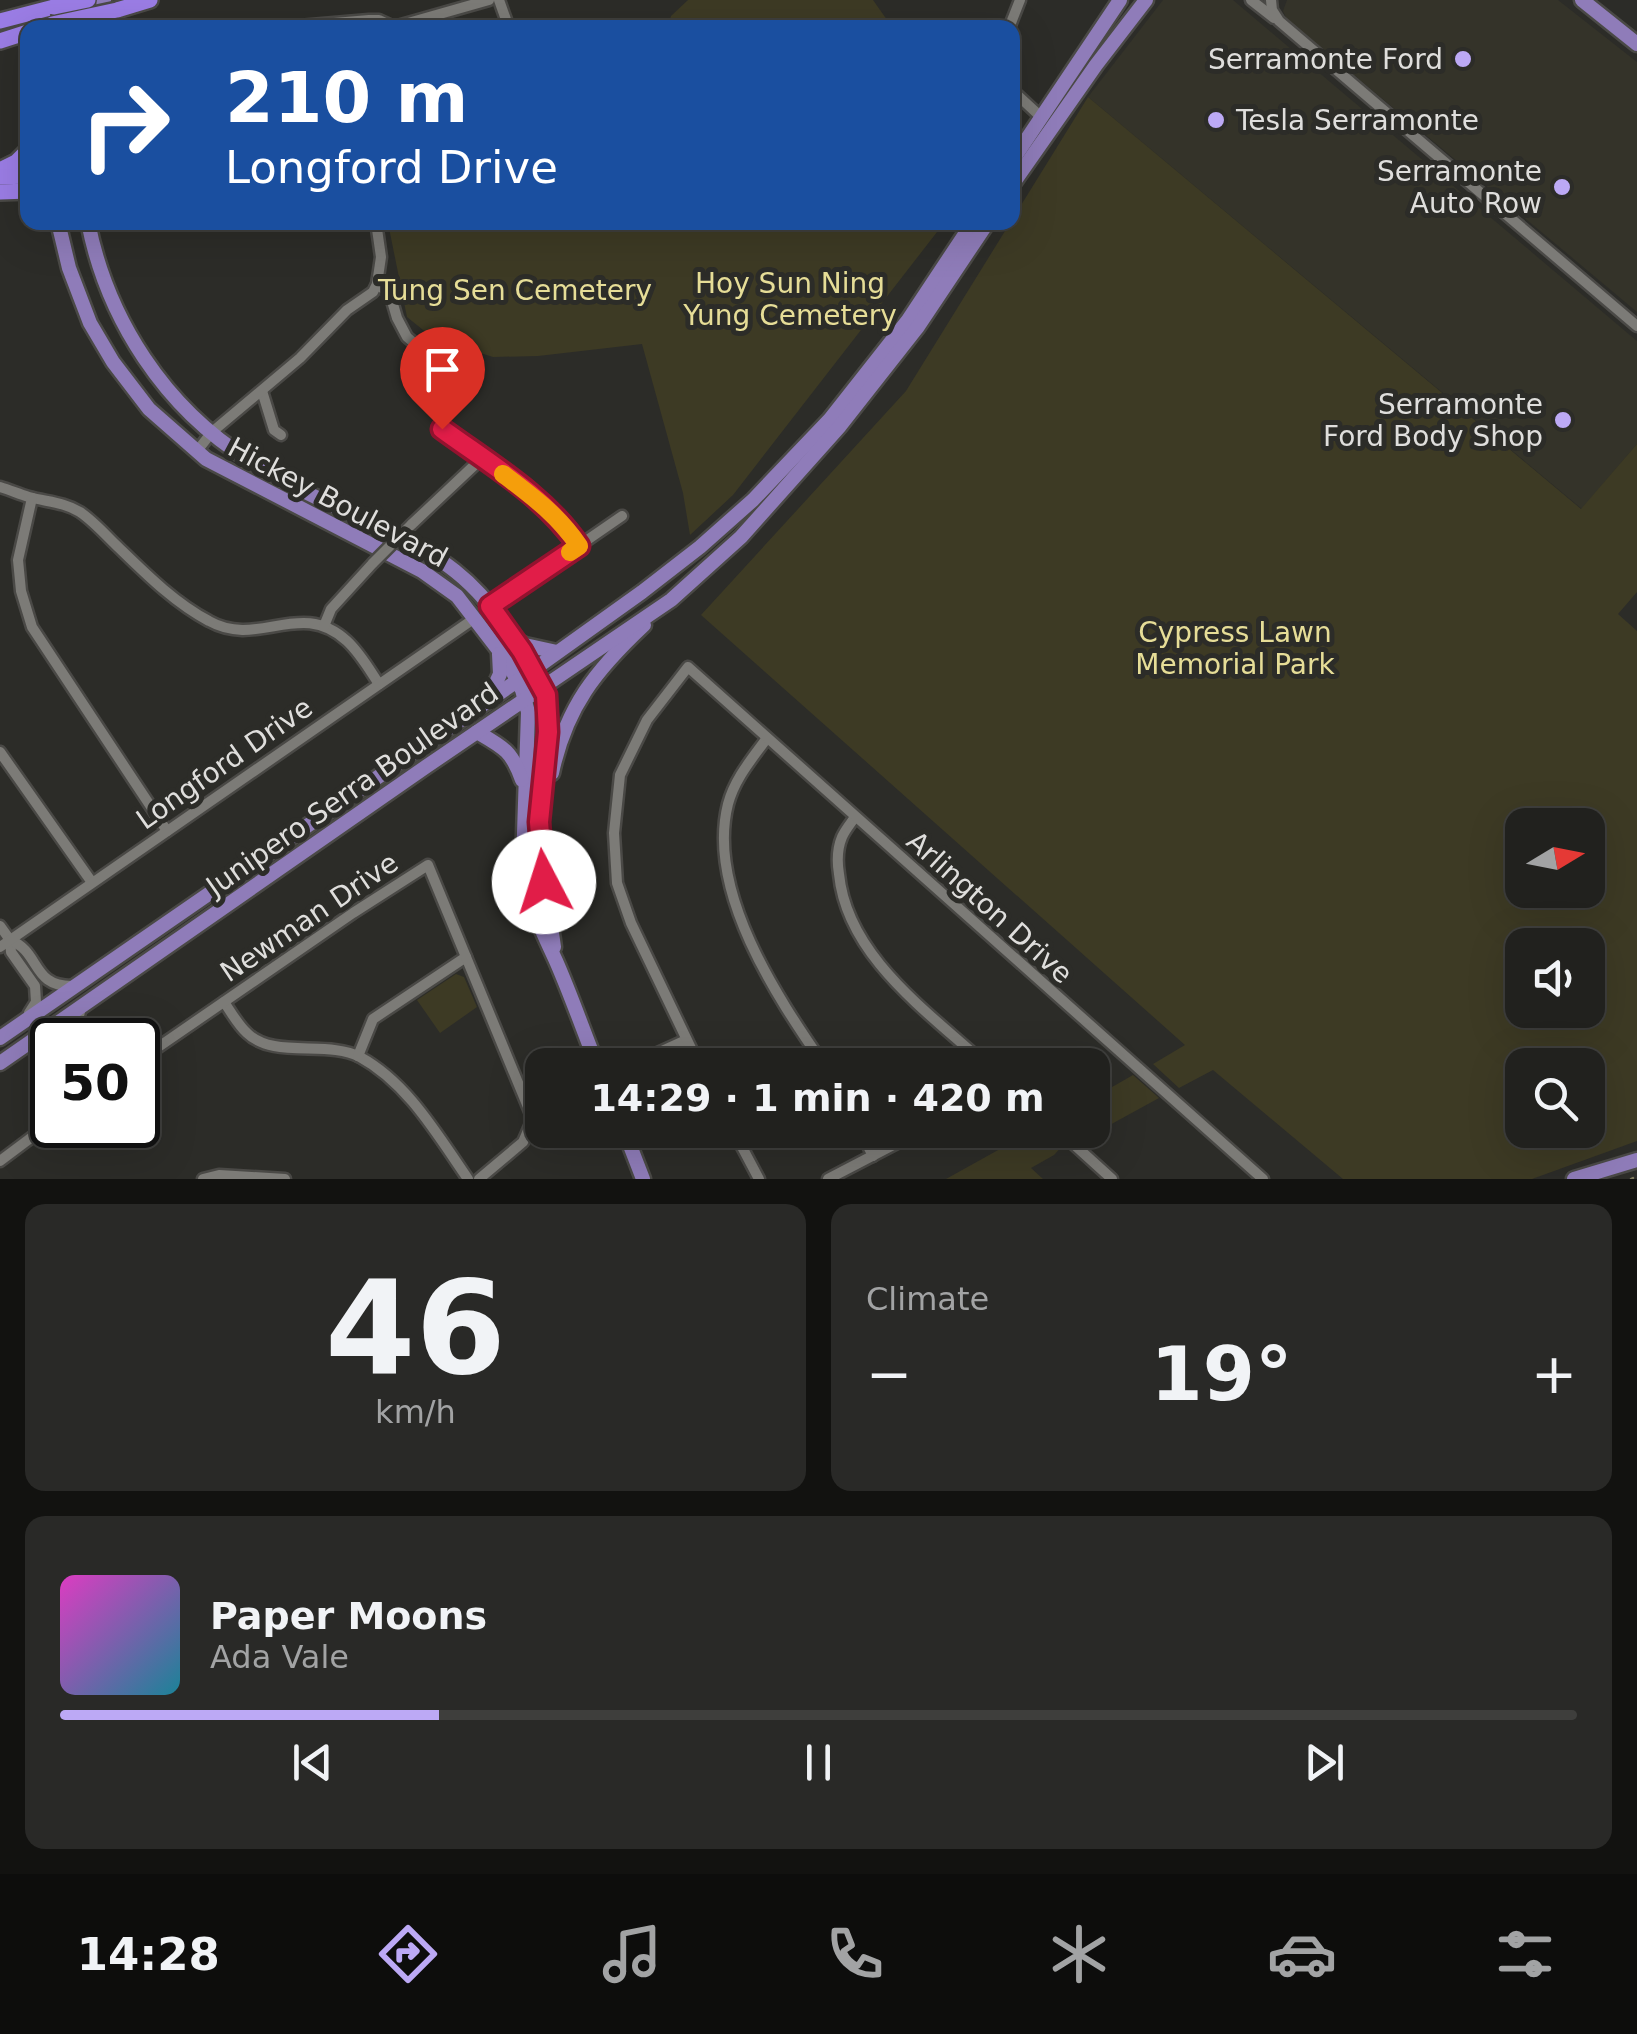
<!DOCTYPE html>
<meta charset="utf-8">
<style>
:root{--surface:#21211e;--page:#292927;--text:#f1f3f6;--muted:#a2a3a4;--line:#3e3e3c;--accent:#bca9f5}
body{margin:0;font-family:"DejaVu Sans",sans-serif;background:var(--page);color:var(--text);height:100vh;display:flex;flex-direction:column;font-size:38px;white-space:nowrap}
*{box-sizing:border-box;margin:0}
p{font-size:32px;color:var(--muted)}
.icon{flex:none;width:55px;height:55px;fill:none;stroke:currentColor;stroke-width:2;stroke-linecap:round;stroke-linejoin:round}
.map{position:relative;height:1179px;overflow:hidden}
.side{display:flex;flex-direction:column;gap:25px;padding:25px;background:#121210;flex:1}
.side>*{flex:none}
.banner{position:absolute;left:20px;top:20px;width:1000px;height:210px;border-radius:20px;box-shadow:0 10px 40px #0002,0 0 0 2px var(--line);background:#1a4fa0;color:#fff;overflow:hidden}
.needle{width:65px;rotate:80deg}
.tools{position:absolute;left:1505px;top:808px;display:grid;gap:20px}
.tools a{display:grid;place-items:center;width:100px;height:100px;border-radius:20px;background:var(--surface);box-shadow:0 10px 40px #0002,0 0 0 2px var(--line);font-size:50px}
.speed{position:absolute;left:30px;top:1018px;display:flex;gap:20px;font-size:50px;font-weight:700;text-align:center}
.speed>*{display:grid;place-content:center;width:130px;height:130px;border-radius:50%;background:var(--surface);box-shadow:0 10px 40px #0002,0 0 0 2px var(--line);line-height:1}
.speed .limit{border:5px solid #111;border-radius:15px;background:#fff;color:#111}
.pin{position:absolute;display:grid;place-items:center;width:85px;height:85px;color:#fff;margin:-102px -42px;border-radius:50% 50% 50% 0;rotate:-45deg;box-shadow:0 0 10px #0007}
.pin .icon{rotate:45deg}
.me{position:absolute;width:110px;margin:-55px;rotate:355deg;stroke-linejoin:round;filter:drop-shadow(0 0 8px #0008)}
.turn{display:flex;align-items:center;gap:35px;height:210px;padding:0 40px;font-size:45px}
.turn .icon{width:130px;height:130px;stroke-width:2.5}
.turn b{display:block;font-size:70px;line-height:85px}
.big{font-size:75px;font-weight:700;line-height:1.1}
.side .card{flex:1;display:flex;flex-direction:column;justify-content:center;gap:15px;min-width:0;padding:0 35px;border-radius:20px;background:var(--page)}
.side .dial{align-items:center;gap:0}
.dial b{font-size:130px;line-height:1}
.song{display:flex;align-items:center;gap:30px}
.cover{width:120px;height:120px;border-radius:15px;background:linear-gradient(135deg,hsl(310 70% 55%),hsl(190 70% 35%))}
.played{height:10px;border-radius:5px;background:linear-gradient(90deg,var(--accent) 25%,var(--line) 25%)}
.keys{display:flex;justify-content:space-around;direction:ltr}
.heat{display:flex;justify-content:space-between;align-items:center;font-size:55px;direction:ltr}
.side .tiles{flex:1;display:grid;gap:25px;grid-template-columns:1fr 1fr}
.card:last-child{grid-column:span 2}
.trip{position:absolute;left:525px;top:1048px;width:585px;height:100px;border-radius:20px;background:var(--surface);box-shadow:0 10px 40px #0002,0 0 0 2px var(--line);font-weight:700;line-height:100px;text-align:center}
.menu{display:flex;height:160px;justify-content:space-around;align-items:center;background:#0d0d0c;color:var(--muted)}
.menu .icon{width:70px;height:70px}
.menu .selected{color:var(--accent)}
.menu b{font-size:45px;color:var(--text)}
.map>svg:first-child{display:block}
.built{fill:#343329}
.green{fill:#3d3a24;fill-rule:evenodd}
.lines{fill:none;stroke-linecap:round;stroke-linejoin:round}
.stream{stroke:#807c5f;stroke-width:2.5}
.minor-casing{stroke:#4a4946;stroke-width:15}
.major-casing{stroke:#4a4946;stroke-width:19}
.highway-casing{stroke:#4a4946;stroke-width:20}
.minor{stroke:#7c7b77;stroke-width:10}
.major{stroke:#8f7cb9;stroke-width:14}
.highway{stroke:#9b7de5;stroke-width:15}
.minor-bridge-casing{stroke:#4a4946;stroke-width:15;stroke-linecap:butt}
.highway-bridge-casing{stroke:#4a4946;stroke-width:20;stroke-linecap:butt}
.minor-bridge{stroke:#7c7b77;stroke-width:10}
.highway-bridge{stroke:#9b7de5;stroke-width:15}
.route-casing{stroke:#92132f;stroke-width:25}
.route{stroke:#e11d48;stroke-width:18}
.slow{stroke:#f59e0b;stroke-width:18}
.poi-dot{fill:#bca9f5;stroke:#2c2c28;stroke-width:4}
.labels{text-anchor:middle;stroke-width:10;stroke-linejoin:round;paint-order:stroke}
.poi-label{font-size:28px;fill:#dfdedc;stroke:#2c2c28;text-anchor:end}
.park-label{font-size:28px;fill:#e6dd97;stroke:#2c2c28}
.street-label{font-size:28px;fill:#dfdedc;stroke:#2c2c28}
</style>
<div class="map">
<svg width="1637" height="1179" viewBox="0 0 1637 1179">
<rect width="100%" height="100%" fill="#2c2c28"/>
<g class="built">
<path d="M 1163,0 L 1233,0 L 1637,341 L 1637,444 L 1582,509 L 1088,97 Z"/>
<path d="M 1287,0 L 1558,0 L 1637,62 L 1637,312 L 1287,19 L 1283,11 Z"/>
</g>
<g class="green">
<path d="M 688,0 L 873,0 L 892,27 L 668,27 L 671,16 Z"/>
<path d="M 1088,97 L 1581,509 L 1637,444 L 1637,592 L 1618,614 L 1637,631 L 1637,1141 L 1532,1179 L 1343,1179 L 1213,1070 L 1179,1088 L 1153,1064 L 1185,1045 L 701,615 L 906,391 L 1010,223 L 1012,222 L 1013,218 ZM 1522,825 L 1588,825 L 1588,890 L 1522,890 ZM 1522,945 L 1588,945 L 1588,1010 L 1522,1010 ZM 1522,1065 L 1588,1065 L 1588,1130 L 1522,1130 Z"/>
<path d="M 388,223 L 388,222 L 944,223 L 733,495 L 690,535 L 683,493 L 642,344 L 538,356 L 493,357 L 433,338 L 407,317 Z"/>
<path d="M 456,974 L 464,977 L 477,1007 L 440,1033 L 417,1000 Z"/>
<path d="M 1133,1075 L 1159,1098 L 1086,1138 L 1077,1130 L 1092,1130 L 1093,1098 Z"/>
<path d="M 1034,1130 L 1058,1130 L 1071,1142 L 1064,1144 L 1054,1155 L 1031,1168 L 1043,1179 L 946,1179 Z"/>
</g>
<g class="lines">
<path class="stream" d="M 1631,1179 L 1633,1178"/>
<defs>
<g id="minor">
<path d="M 499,0 L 509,28"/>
<path d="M 1251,0 L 1274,18"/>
<path d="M 1271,0 L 1272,10 L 1279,21 L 1637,326"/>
<path d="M 276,28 L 369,20 L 379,20 L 394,27 L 489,0"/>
<path d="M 1009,28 L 1020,0"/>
<path d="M 1012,90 L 1041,117"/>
<path d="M 377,284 L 390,294 L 397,318 L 407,337 L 432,358"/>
<path d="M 262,391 L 274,430 L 281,435"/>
<path d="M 442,429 L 543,504 L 556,515 L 579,546"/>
<path d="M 197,451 L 212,432 L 300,358 L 347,310 L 373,292 L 377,284 L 381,257 L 376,222"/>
<path d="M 0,487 C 10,490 19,494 29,497 C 47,502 64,502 80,512 C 92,520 104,533 114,543 C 143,571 173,602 209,621 C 259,649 300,598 347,641 C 360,653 369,669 379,684"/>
<path d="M 32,498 L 18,560 L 21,591 L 32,627 L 167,831"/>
<path d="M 411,525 L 482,458"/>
<path d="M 490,607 L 622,516"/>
<path d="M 324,626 L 331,609 L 373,563"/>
<path d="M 767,738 C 752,759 735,778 728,804 C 706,891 777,997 824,1065"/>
<path d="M 0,752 L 91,881"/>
<path d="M 855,817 C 851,823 845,830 842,837 C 837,849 837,862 839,874 C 847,957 930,1013 986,1065"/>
<path d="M 0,926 L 10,940 L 11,952 L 35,986 L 36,1002 L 29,1013"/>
<path d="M 10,940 C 41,952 31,987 73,986"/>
<path d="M 0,947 L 475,618"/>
<path d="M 224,1002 C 231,1012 238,1025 247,1033 C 273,1059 328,1040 360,1057 C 408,1083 438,1136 468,1179"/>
<path d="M 40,1039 L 50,1037 L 61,1040"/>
<path d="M 81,1040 L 76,1027 L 81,1008"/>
<path d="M 358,1056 L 373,1019 L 466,957"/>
<path d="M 138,1061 L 353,913 L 428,865 L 533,1119"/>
<path d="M 631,1065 L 686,1040"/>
<path d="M 699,1065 L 631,923 L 617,883 L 614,833 L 620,775 L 647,720 L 688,667 L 1263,1179"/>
<path d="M 733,1130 L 759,1179"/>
<path d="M 860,1130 L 873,1156"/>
<path d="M 1058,1130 L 1112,1179"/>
<path d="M 0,1161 L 52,1122"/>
<path d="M 203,1179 L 219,1175 L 285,1179"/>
<path d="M 479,1179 L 523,1142 L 533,1119 L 542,1115"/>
<path d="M 828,1179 L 922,1130"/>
</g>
<g id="major">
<path d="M 1582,0 L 1637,44"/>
<path d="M 100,28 L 104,0"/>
<path d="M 1012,161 L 1120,0"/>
<path d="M 1012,185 L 1096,65 L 1146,0"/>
<path d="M 58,222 L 69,268 L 90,323 L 113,362 L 149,409 L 206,459 L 422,571 L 457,596 L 507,661 L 522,690 L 528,712 L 523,864 C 526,900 541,928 556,961 C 571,995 583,1030 597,1065"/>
<path d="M 88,222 C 107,319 165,408 249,460 C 293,489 343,509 390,533 C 413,544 435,555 455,571 C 479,590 498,614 514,639 C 524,655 539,673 545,691 C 559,731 539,778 539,819 C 539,862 548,904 554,947"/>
<path d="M 515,640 L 525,645 L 557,652"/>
<path d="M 488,700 L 500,674 L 499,654"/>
<path d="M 477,732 C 503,747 512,751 522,780"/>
<path d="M 552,773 C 566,707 596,670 644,625"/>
<path d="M 0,1038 L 533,670 L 642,592 L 700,547 L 753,500 L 830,419 L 908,320 L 973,222"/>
<path d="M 0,1063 L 427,766 L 671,600 L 741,537 L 840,426 L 917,328 L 988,222"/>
<path d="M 624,1130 L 643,1179"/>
<path d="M 1574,1179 L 1637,1160"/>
</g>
<g id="highway">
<path d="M 117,10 L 150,0"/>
<path d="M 0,21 L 54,7"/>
<path d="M 0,41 L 28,32"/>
<path d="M 0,170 L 16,162 L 28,150"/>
<path d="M 0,177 L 28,176"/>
<path d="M 0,192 L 28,191"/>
</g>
</defs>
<use href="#minor" class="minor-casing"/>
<use href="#major" class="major-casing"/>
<use href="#highway" class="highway-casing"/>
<use href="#minor" class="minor"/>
<use href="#major" class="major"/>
<use href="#highway" class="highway"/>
<defs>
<path id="minor-bridge" d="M 373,563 L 411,525"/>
<g id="highway-bridge">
<path d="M 54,7 L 88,0"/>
<path d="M 52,24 L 117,10"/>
</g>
</defs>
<use href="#minor-bridge" class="minor-bridge-casing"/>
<use href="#highway-bridge" class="highway-bridge-casing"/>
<use href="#minor-bridge" class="minor-bridge"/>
<use href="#highway-bridge" class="highway-bridge"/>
</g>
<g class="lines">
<defs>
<path id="route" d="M 442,429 C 490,464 545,496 579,546 L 490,606 L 522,651 L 546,695 L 548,732 L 539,822 L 544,882"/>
</defs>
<use href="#route" class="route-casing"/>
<use href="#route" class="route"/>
<path class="slow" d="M 503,474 C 532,496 558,515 579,546 L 570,552"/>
</g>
<g class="poi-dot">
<circle cx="1463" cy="59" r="10"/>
<circle cx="1216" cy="120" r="10"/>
<circle cx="1562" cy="187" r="10"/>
<circle cx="1563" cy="420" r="10"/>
</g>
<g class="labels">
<g class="poi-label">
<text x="1443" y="69">Serramonte Ford</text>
<text x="1236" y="130" text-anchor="start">Tesla Serramonte</text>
<text x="1542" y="181">Serramonte<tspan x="1542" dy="32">Auto Row</tspan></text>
<text x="1543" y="414">Serramonte<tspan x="1543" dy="32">Ford Body Shop</tspan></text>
</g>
<g class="park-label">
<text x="790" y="293">Hoy Sun Ning<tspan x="790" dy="32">Yung Cemetery</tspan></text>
<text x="515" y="300">Tung Sen Cemetery</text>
<text x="1235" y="642">Cypress Lawn<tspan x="1235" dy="32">Memorial Park</tspan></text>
</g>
<g class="street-label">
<text transform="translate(338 502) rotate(28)" y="10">Hickey Boulevard</text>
<text transform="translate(224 763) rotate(-35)" y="10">Longford Drive</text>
<text transform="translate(352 789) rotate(-35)" y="10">Junipero Serra Boulevard</text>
<text transform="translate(990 907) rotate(42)" y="10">Arlington Drive</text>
<text transform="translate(309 917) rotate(-34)" y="10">Newman Drive</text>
</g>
</g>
</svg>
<div class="tools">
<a><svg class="needle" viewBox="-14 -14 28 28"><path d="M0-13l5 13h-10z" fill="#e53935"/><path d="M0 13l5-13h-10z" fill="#a2a3a4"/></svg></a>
<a><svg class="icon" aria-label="sound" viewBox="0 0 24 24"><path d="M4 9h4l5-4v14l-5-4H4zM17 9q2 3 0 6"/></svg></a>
<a><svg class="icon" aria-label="search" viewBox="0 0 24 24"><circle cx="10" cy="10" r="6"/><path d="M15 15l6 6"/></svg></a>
</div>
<div class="speed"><div class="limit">50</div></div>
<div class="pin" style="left:442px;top:429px;background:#d93025"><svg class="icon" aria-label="arrive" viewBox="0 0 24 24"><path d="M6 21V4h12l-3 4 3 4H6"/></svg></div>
<svg class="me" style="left:544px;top:882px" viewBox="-20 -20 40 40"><circle r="19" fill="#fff"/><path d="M0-13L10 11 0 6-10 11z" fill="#e11d48"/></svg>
<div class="trip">14:29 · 1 min · 420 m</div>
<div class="banner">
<div class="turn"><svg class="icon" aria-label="right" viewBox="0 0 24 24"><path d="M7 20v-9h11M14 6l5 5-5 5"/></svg><div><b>210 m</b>Longford Drive</div></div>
</div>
</div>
<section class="side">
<div class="tiles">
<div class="card dial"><b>46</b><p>km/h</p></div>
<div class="card"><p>Climate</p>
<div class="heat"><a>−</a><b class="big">19°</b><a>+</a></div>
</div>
<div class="card">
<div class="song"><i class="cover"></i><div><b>Paper Moons</b><p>Ada Vale</p></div></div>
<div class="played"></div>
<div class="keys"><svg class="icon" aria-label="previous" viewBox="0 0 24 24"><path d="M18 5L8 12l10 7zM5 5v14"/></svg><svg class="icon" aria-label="pause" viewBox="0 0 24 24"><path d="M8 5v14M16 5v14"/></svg><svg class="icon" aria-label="next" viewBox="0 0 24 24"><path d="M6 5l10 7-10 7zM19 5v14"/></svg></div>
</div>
</div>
</section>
<nav class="menu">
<b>14:28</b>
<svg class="icon selected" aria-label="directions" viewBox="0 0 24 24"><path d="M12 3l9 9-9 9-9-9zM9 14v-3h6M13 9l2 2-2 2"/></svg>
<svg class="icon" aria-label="music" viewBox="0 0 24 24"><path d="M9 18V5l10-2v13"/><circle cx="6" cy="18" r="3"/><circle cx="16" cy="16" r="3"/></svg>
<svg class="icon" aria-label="phone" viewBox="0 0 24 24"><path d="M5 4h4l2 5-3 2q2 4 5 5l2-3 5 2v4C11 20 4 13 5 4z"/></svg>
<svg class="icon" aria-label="climate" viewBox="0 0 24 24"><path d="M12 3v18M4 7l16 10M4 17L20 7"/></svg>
<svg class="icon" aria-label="car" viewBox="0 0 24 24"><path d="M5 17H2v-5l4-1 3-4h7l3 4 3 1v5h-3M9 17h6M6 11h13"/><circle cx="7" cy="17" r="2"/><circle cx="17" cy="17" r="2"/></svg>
<svg class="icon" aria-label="filters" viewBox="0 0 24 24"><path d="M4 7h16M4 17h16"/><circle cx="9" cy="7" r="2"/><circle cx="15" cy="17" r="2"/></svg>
</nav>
